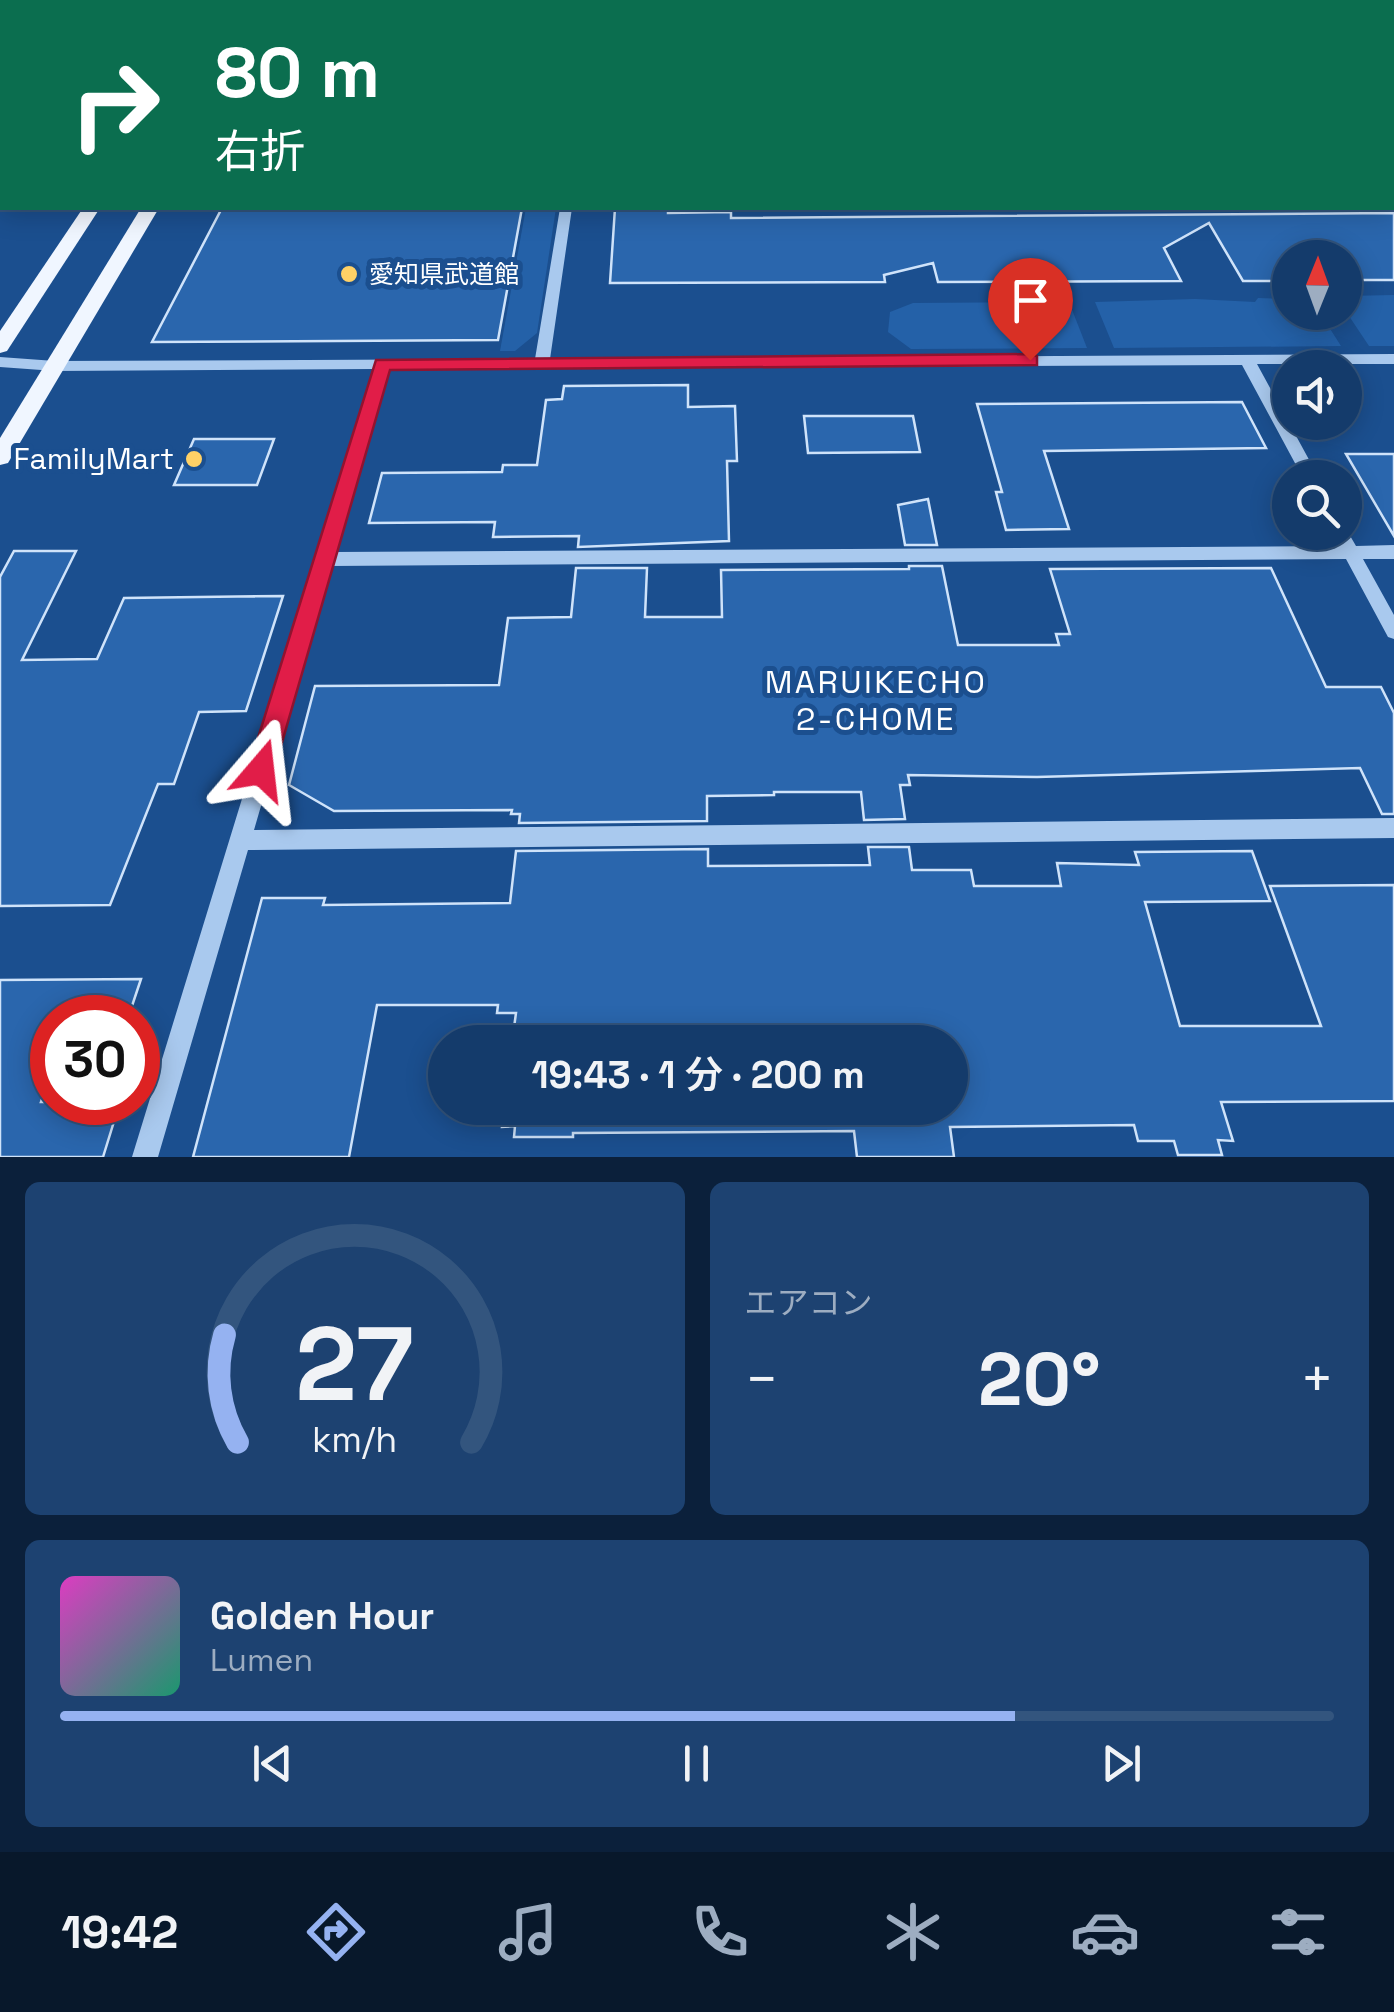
<!DOCTYPE html>
<html lang="ja">
<meta charset="utf-8">
<style>
:root{--surface:#143b6b;--page:#1d4271;--text:#f1f3f6;--muted:#9dadc1;--line:#33557e;--accent:#95b2f1}
body{margin:0;font-family:"Space Grotesk","Noto Sans JP",sans-serif;background:var(--page);color:var(--text);height:100vh;display:flex;flex-direction:column;font-size:38px;white-space:nowrap}
*{box-sizing:border-box;margin:0}
p{font-size:32px;color:var(--muted)}
.icon{flex:none;width:55px;height:55px;fill:none;stroke:currentColor;stroke-width:2;stroke-linecap:round;stroke-linejoin:round}
.map{position:relative;height:1157px;overflow:hidden}
.drawer{display:flex;flex-direction:column;gap:25px;padding:25px;background:#0b203b;flex:1}
.drawer>*{flex:none}
.hud{position:absolute;left:0px;top:0px;width:1395px;height:210px;box-shadow:0 5px 25px #0003,0 0 0 2px var(--line);background:#0b6e4f;color:#fff;overflow:hidden}
.needle{width:65px;rotate:1deg}
.tools{position:absolute;left:1272px;top:240px;display:grid;gap:20px}
.tools a{display:grid;place-items:center;width:90px;height:90px;border-radius:50%;background:var(--surface);box-shadow:0 5px 25px #0003,0 0 0 2px var(--line);font-size:50px}
.speed{position:absolute;left:30px;top:995px;display:flex;gap:20px;font-size:50px;font-weight:700;text-align:center}
.speed>*{display:grid;place-content:center;width:130px;height:130px;border-radius:50%;background:var(--surface);box-shadow:0 5px 25px #0003,0 0 0 2px var(--line);line-height:1}
.speed .limit{border:15px solid #d22;background:#fff;color:#111}
.pin{position:absolute;display:grid;place-items:center;width:85px;height:85px;color:#fff;margin:-102px -42px;border-radius:50% 50% 50% 0;rotate:-45deg;box-shadow:0 0 10px #0007}
.pin .icon{rotate:45deg}
.me{position:absolute;width:110px;margin:-55px;rotate:17deg;stroke-linejoin:round;filter:drop-shadow(0 0 8px #0008)}
.turn{display:flex;align-items:center;gap:35px;height:210px;padding:0 50px;font-size:45px}
.turn .icon{width:130px;height:130px;stroke-width:2.5}
.turn b{display:block;font-size:70px;line-height:85px}
.big{font-size:75px;font-weight:600;line-height:1.1}
.drawer .tile{flex:1;display:flex;flex-direction:column;justify-content:center;gap:15px;min-width:0;padding:0 35px;border-radius:15px;background:var(--page)}
.drawer .dial{align-items:center;gap:0}
.dial svg{height:260px;overflow:visible;fill:none;stroke:var(--line);stroke-width:7;stroke-linecap:round;text-anchor:middle}
.dial text{fill:var(--text);stroke:none}
.song{display:flex;align-items:center;gap:30px}
.cover{width:120px;height:120px;border-radius:15px;background:linear-gradient(135deg,hsl(310 70% 55%),hsl(160 70% 35%))}
.played{height:10px;border-radius:5px;background:linear-gradient(90deg,var(--accent) 75%,var(--line) 75%)}
.keys{display:flex;justify-content:space-around;direction:ltr}
.heat{display:flex;justify-content:space-between;align-items:center;font-size:55px;direction:ltr}
.drawer .tiles{flex:1;display:grid;gap:25px;grid-template-columns:1fr 1fr}
.tile:last-child{grid-column:span 2}
.trip{position:absolute;left:428px;top:1025px;width:540px;height:100px;border-radius:50px;background:var(--surface);box-shadow:0 5px 25px #0003,0 0 0 2px var(--line);font-weight:600;line-height:100px;text-align:center}
.tab-bar{display:flex;height:160px;justify-content:space-around;align-items:center;background:#08182b;color:var(--muted)}
.tab-bar .icon{width:70px;height:70px}
.tab-bar .current{color:var(--accent)}
.tab-bar b{font-size:45px;color:var(--text)}
.map>svg:first-child{display:block}
.green{fill:#2461a8}
.building{fill:#2a66ad;stroke:#cfe3fa;stroke-width:2.5}
.lines{fill:none;stroke-linecap:round;stroke-linejoin:round}
.minor{fill:#a9c9ee;fill-rule:evenodd}
.major{fill:#f0f6ff;fill-rule:evenodd}
.route{fill:#e11d48;stroke:#92132f;stroke-width:2.5}
.poi-dot{fill:#ffd166;stroke:#1b4f8f;stroke-width:4}
.labels{text-anchor:middle;stroke-width:10;stroke-linejoin:round;paint-order:stroke}
.far-poi-label{font-size:25px;fill:#fff;stroke:#1b4f8f;text-anchor:start}
.poi-label{font-size:30px;fill:#fff;stroke:#1b4f8f;text-anchor:end}
.neighbourhood-label{font-size:32px;letter-spacing:2.5px;fill:#fff;stroke:#1b4f8f}
</style>
<div class="map">
<svg width="1394" height="1157" viewBox="0 0 1394 1157">
<rect width="100%" height="100%" fill="#1b4f8f"/>
<g class="green">
<path d="M 526,208 L 556,208 L 537,333 L 515,351 L 500,351 Z"/>
<path d="M 1394,295 L 1394,346 L 1369,346 L 1345,310 L 1345,296 Z"/>
<path d="M 1258,298 L 1290,299 L 1290,312 L 1320,313 L 1341,346 L 1114,348 L 1095,302 L 1195,299 L 1255,302 Z"/>
<path d="M 1069,302 L 1087,348 L 911,349 L 888,332 L 890,312 L 913,303 Z"/>
</g>
<g class="building">
<path d="M 222,208 L 522,208 L 498,340 L 152,342 Z"/>
<path d="M 615,208 L 668,208 L 668,213 L 731,212 L 731,218 L 1394,213 L 1394,280 L 1345,280 L 1345,258 L 1290,258 L 1290,281 L 1243,281 L 1209,223 L 1164,248 L 1181,281 L 938,282 L 933,263 L 884,275 L 885,282 L 610,283 Z"/>
<path d="M 688,385 L 688,407 L 735,406 L 737,461 L 727,461 L 729,541 L 578,547 L 579,536 L 493,537 L 495,522 L 369,523 L 382,473 L 502,472 L 503,465 L 537,465 L 546,400 L 562,399 L 564,386 Z"/>
<path d="M 1242,402 L 1266,448 L 1044,451 L 1069,529 L 1006,530 L 996,492 L 1002,492 L 977,404 Z"/>
<path d="M 804,416 L 913,416 L 920,452 L 808,453 Z"/>
<path d="M 194,439 L 274,439 L 257,485 L 174,485 Z"/>
<path d="M 1346,454 L 1394,454 L 1394,536 Z"/>
<path d="M 928,499 L 937,545 L 905,545 L 898,505 Z"/>
<path d="M 14,551 L 76,551 L 22,660 L 97,659 L 124,598 L 283,596 L 246,711 L 199,712 L 174,784 L 158,784 L 110,905 L 0,906 L 0,577 Z"/>
<path d="M 909,566 L 942,566 L 958,645 L 1059,645 L 1056,634 L 1070,634 L 1050,569 L 1271,568 L 1326,687 L 1381,687 L 1394,713 L 1394,814 L 1382,814 L 1360,768 L 1037,777 L 908,775 L 910,785 L 900,785 L 905,819 L 864,820 L 861,792 L 774,792 L 774,795 L 707,796 L 707,821 L 519,823 L 520,814 L 511,814 L 512,810 L 334,811 L 289,785 L 315,686 L 499,685 L 508,618 L 571,617 L 576,568 L 647,568 L 645,617 L 722,617 L 721,570 L 909,569 Z"/>
<path d="M 868,847 L 909,847 L 912,870 L 971,870 L 974,886 L 1061,886 L 1057,863 L 1139,865 L 1135,852 L 1252,851 L 1270,901 L 1145,902 L 1180,1026 L 1321,1026 L 1270,886 L 1394,885 L 1394,1101 L 1221,1102 L 1233,1141 L 1218,1140 L 1222,1155 L 1178,1155 L 1174,1141 L 1138,1141 L 1134,1125 L 950,1127 L 954,1157 L 857,1157 L 854,1131 L 573,1133 L 573,1137 L 514,1137 L 515,1126 L 502,1127 L 504,1108 L 950,1108 L 950,1042 L 512,1042 L 516,1013 L 497,1013 L 498,1005 L 377,1005 L 349,1157 L 193,1157 L 262,898 L 325,898 L 323,905 L 510,903 L 516,851 L 708,849 L 708,866 L 870,865 Z"/>
<path d="M 141,979 L 128,1018 L 52,1018 L 52,1070 L 41,1102 L 120,1102 L 103,1157 L 0,1157 L 0,980 Z"/>
</g>
<g class="lines">
<g class="minor">
<rect x="0" y="51" width="2" height="6"/>
<rect x="1392" y="67" width="2" height="8"/>
<path d="M 560,208 L 572,208 L 550,359 L 1394,354 L 1394,364 L 1257,364 L 1319,478 L 1303,478 L 1242,365 L 389,369 L 335,552 L 1339,546 L 1332,532 L 1345,532 L 1345,527 L 1356,546 L 1394,545 L 1394,559 L 1363,559 L 1394,615 L 1394,639 L 1388,637 L 1346,559 L 331,566 L 254,830 L 1394,818 L 1394,838 L 248,850 L 158,1157 L 132,1157 L 374,369 L 55,371 L 0,367 L 0,357 L 55,361 L 535,359 Z"/>
</g>
<g class="major">
<path d="M 83,208 L 100,208 L 7,351 L 0,353 L 0,331 Z"/>
<path d="M 141,208 L 159,208 L 8,463 L 0,465 L 0,438 Z"/>
</g>
</g>
<path class="route" d="M 1030,354 L 1037,356 L 1037,365 L 390,370 L 274,770 L 270,778 L 261,782 L 251,778 L 248,770 L 376,360 Z"/>
<g class="poi-dot">
<circle cx="349" cy="274" r="10"/>
<circle cx="194" cy="459" r="10"/>
</g>
<g class="labels">
<g class="far-poi-label">
<text x="369" y="283">愛知県武道館</text>
</g>
<g class="poi-label">
<text x="174" y="469">FamilyMart</text>
</g>
<g class="neighbourhood-label">
<text x="876" y="693">MARUIKECHO<tspan x="876" dy="37">2-CHOME</tspan></text>
</g>
</g>
</svg>
<div class="tools">
<a><svg class="needle" viewBox="-14 -14 28 28"><path d="M0-13l5 13h-10z" fill="#e53935"/><path d="M0 13l5-13h-10z" fill="#9dadc1"/></svg></a>
<a><svg class="icon" aria-label="sound" viewBox="0 0 24 24"><path d="M4 9h4l5-4v14l-5-4H4zM17 9q2 3 0 6"/></svg></a>
<a><svg class="icon" aria-label="search" viewBox="0 0 24 24"><circle cx="10" cy="10" r="6"/><path d="M15 15l6 6"/></svg></a>
</div>
<div class="speed"><div class="limit">30</div></div>
<div class="pin" style="left:1030px;top:360px;background:#d93025"><svg class="icon" aria-label="arrive" viewBox="0 0 24 24"><path d="M6 21V4h12l-3 4 3 4H6"/></svg></div>
<svg class="me" style="left:261px;top:770px" viewBox="-20 -20 40 40"><path d="M0-17L14 15 0 8-14 15z" fill="#e11d48" stroke="#fff" stroke-width="4"/></svg>
<div class="trip">19:43 · 1 分 · 200 m</div>
<div class="hud">
<div class="turn"><svg class="icon" aria-label="right" viewBox="0 0 24 24"><path d="M7 20v-9h11M14 6l5 5-5 5"/></svg><div><b>80 m</b>右折</div></div>
</div>
</div>
<section class="drawer">
<div class="tiles">
<div class="tile dial"><svg viewBox="0 0 100 80">
<path d="M14 69A42 42 0 1 1 86 69"/>
<path d="M14 69A42 42 0 0 1 10 36" stroke="#95b2f1"/>
<text x="50" y="56" font-size="32" font-weight="700">27</text>
<text x="50" y="72" font-size="11">km/h</text>
</svg></div>
<div class="tile"><p>エアコン</p>
<div class="heat"><a>−</a><b class="big">20°</b><a>+</a></div>
</div>
<div class="tile">
<div class="song"><i class="cover"></i><div><b>Golden Hour</b><p>Lumen</p></div></div>
<div class="played"></div>
<div class="keys"><svg class="icon" aria-label="previous" viewBox="0 0 24 24"><path d="M18 5L8 12l10 7zM5 5v14"/></svg><svg class="icon" aria-label="pause" viewBox="0 0 24 24"><path d="M8 5v14M16 5v14"/></svg><svg class="icon" aria-label="next" viewBox="0 0 24 24"><path d="M6 5l10 7-10 7zM19 5v14"/></svg></div>
</div>
</div>
</section>
<nav class="tab-bar">
<b>19:42</b>
<svg class="icon current" aria-label="directions" viewBox="0 0 24 24"><path d="M12 3l9 9-9 9-9-9zM9 14v-3h6M13 9l2 2-2 2"/></svg>
<svg class="icon" aria-label="music" viewBox="0 0 24 24"><path d="M9 18V5l10-2v13"/><circle cx="6" cy="18" r="3"/><circle cx="16" cy="16" r="3"/></svg>
<svg class="icon" aria-label="phone" viewBox="0 0 24 24"><path d="M5 4h4l2 5-3 2q2 4 5 5l2-3 5 2v4C11 20 4 13 5 4z"/></svg>
<svg class="icon" aria-label="climate" viewBox="0 0 24 24"><path d="M12 3v18M4 7l16 10M4 17L20 7"/></svg>
<svg class="icon" aria-label="car" viewBox="0 0 24 24"><path d="M5 17H2v-5l4-1 3-4h7l3 4 3 1v5h-3M9 17h6M6 11h13"/><circle cx="7" cy="17" r="2"/><circle cx="17" cy="17" r="2"/></svg>
<svg class="icon" aria-label="filters" viewBox="0 0 24 24"><path d="M4 7h16M4 17h16"/><circle cx="9" cy="7" r="2"/><circle cx="15" cy="17" r="2"/></svg>
</nav>
